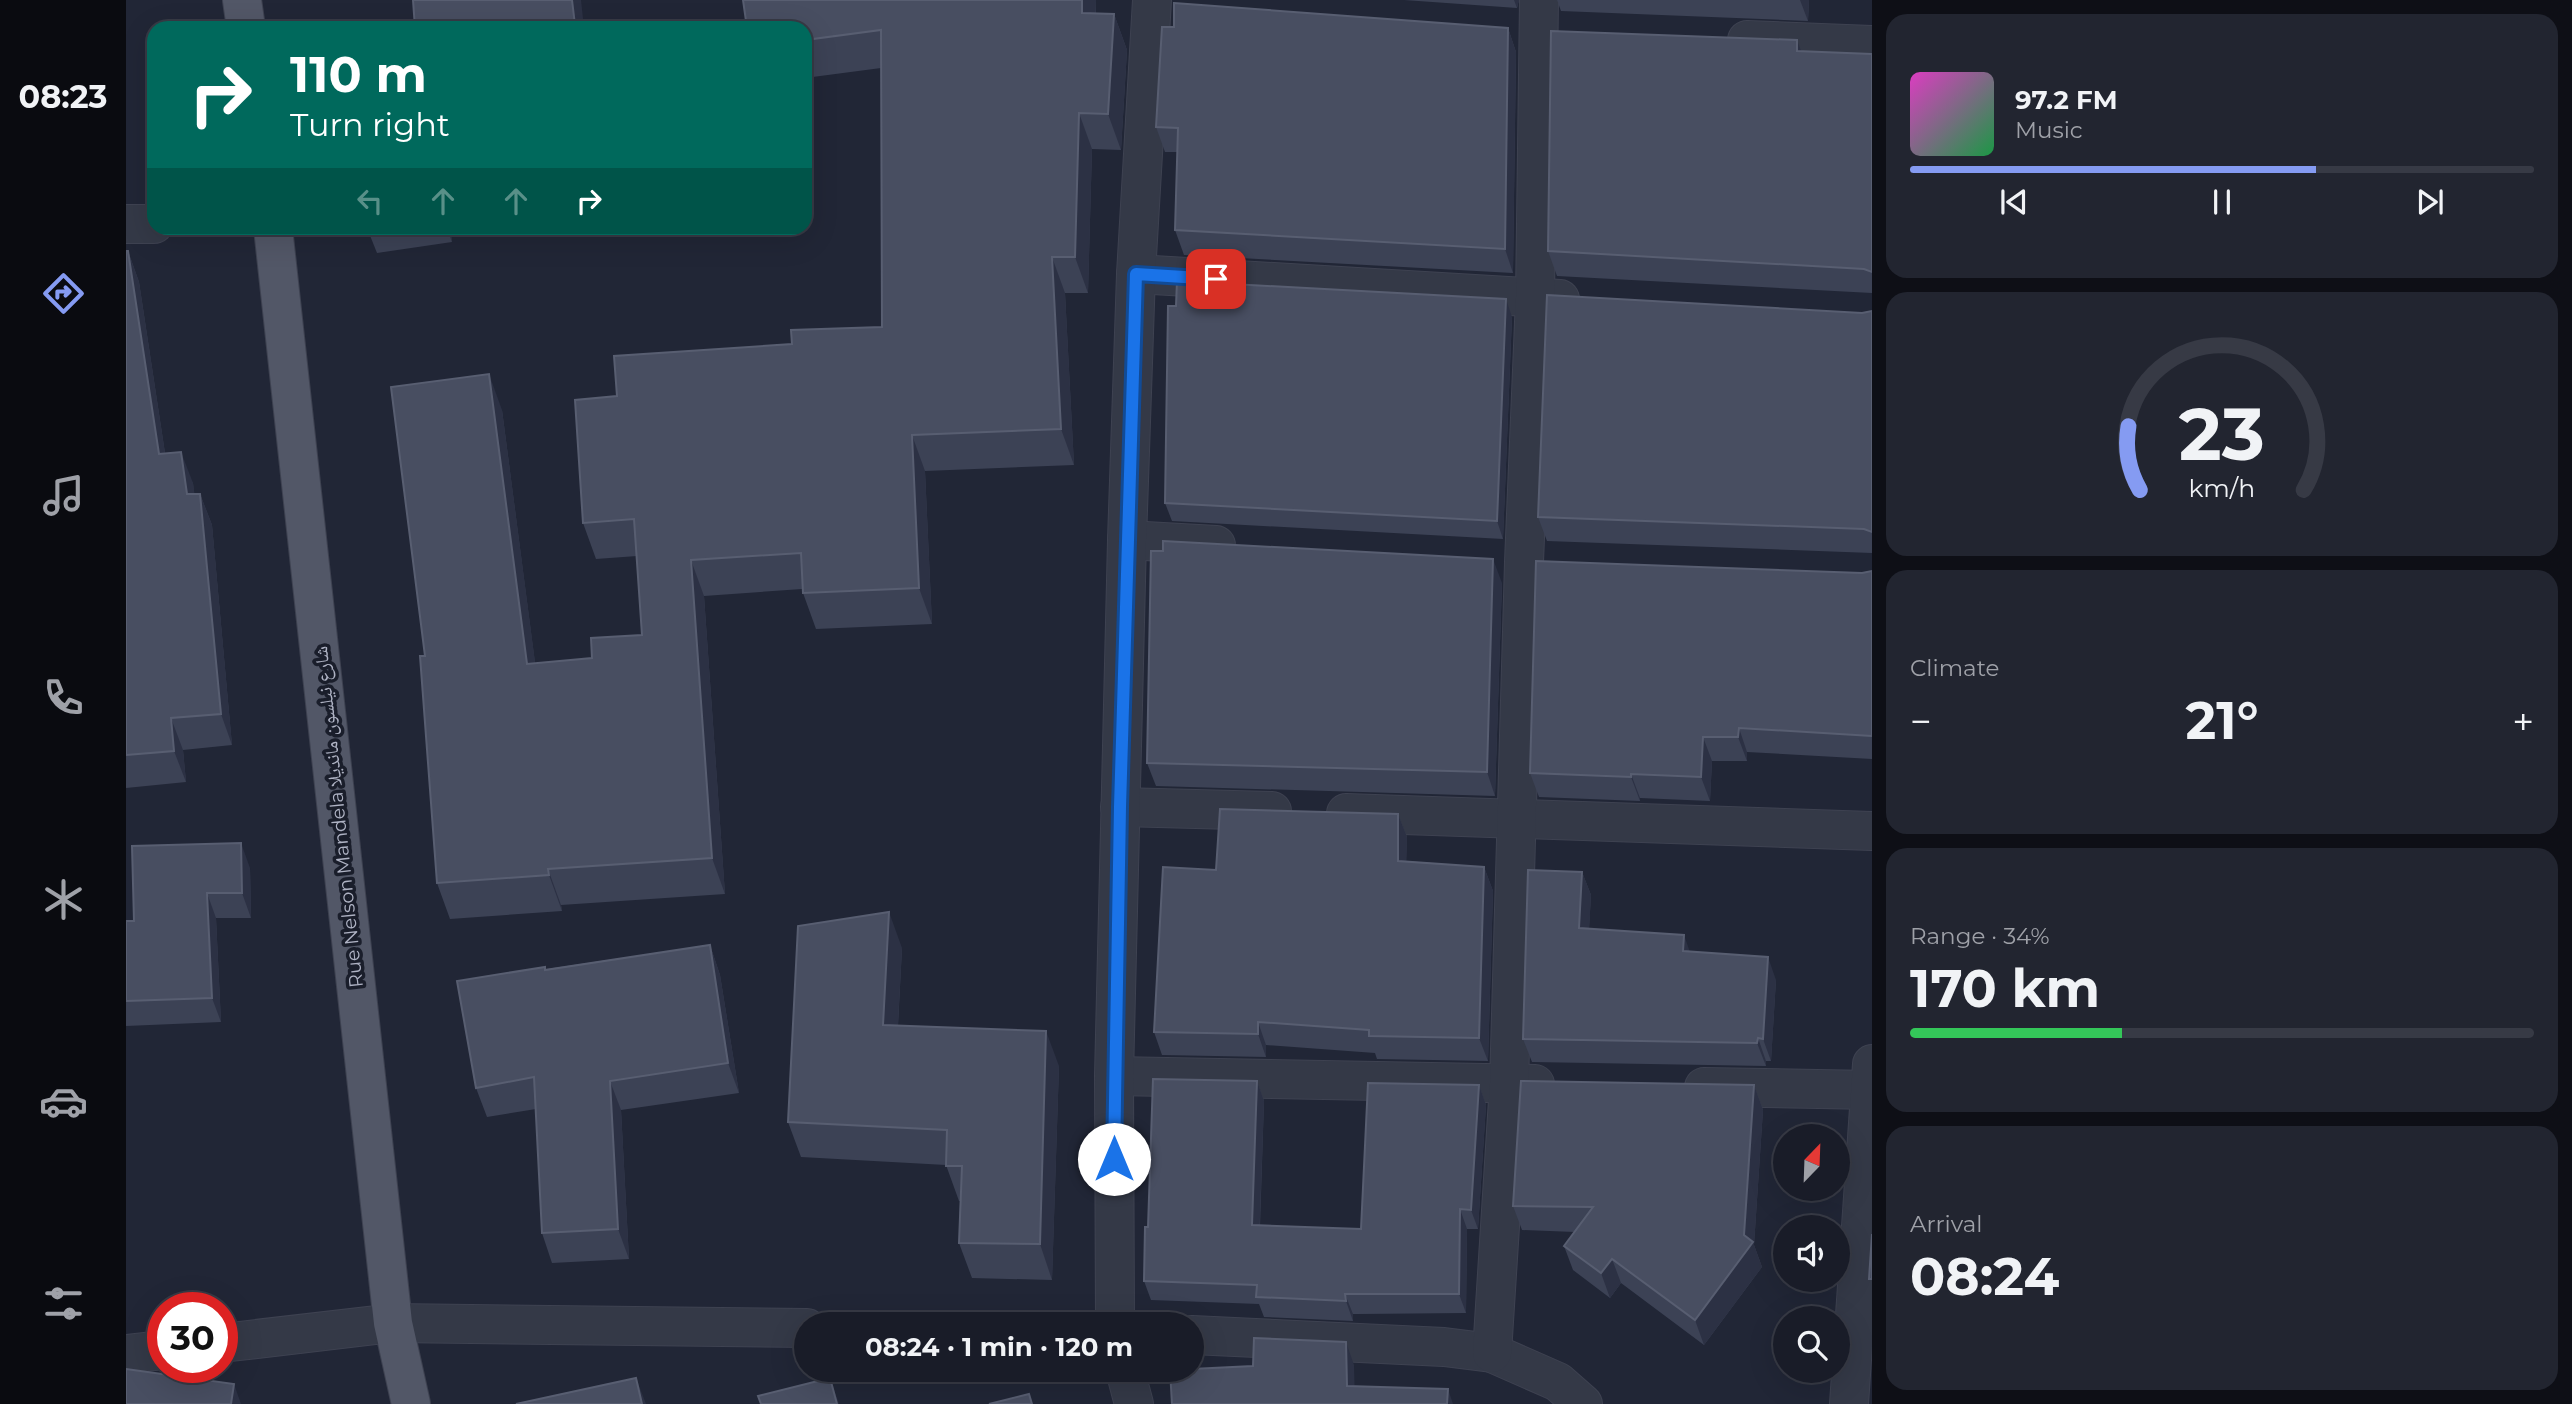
<!DOCTYPE html>
<meta charset="utf-8">
<style>
:root{--surface:#191c28;--page:#222530;--text:#f1f3f6;--muted:#9fa1a8;--line:#373a45;--accent:#859bf2}
body{margin:0;font-family:Montserrat,"Noto Naskh Arabic",sans-serif;background:var(--page);color:var(--text);height:100vh;display:flex;flex-direction:column;font-size:26px;white-space:nowrap}
*{box-sizing:border-box;margin:0}
p{font-size:23px;color:var(--muted)}
.icon{flex:none;width:38px;height:38px;fill:none;stroke:currentColor;stroke-width:2;stroke-linecap:round;stroke-linejoin:round}
.map{position:relative;flex:1;overflow:hidden}
.drawer{display:flex;flex-direction:column;gap:14px;padding:14px;background:#0e0f16;width:700px}
.drawer>*{flex:none}
.hud{position:absolute;left:21px;top:21px;width:665px;height:214px;border-radius:21px;box-shadow:0 7px 28px #0002,0 0 0 2px var(--line);background:#00695c;color:#fff;overflow:hidden}
.needle{width:46px;rotate:23deg}
.buttons{position:absolute;left:1647px;top:1124px;display:grid;gap:14px}
.buttons a{display:grid;place-items:center;width:77px;height:77px;border-radius:50%;background:var(--surface);box-shadow:0 7px 28px #0002,0 0 0 2px var(--line);font-size:35px}
.speed{position:absolute;left:21px;top:1292px;display:flex;gap:14px;font-size:35px;font-weight:700;text-align:center}
.speed>*{display:grid;place-content:center;width:91px;height:91px;border-radius:50%;background:var(--surface);box-shadow:0 7px 28px #0002,0 0 0 2px var(--line);line-height:1}
.speed .limit{border:10px solid #d22;background:#fff;color:#111}
.pin{position:absolute;display:grid;place-items:center;width:60px;height:60px;color:#fff;margin:-30px;border-radius:14px;box-shadow:0 4px 10px #0006}
.me{position:absolute;width:77px;margin:-38px;rotate:0deg;stroke-linejoin:round;filter:drop-shadow(0 0 5px #0008)}
.turn{display:flex;align-items:center;gap:24px;height:147px;padding:0 28px;font-size:32px}
.turn .icon{width:91px;height:91px;stroke-width:2.5}
.turn b{display:block;font-size:49px;line-height:60px}
.lanes{display:flex;align-items:center;height:66px;padding:0 28px;background:#0003;justify-content:center;gap:35px;direction:ltr}
.lanes .off{opacity:.35}
.big{font-size:52px;font-weight:700;line-height:1.1}
.drawer .tile{flex:1;display:flex;flex-direction:column;justify-content:center;gap:10px;min-width:0;padding:0 24px;border-radius:21px;background:var(--page)}
.drawer .dial{align-items:center;gap:0}
.dial svg{height:182px;overflow:visible;fill:none;stroke:var(--line);stroke-width:7;stroke-linecap:round;text-anchor:middle}
.dial text{fill:var(--text);stroke:none}
.song{display:flex;align-items:center;gap:21px}
.cover{width:84px;height:84px;border-radius:10px;background:linear-gradient(135deg,hsl(310 70% 55%),hsl(140 70% 35%))}
.played{height:7px;border-radius:4px;background:linear-gradient(90deg,var(--accent) 65%,var(--line) 65%)}
.keys{display:flex;justify-content:space-around;direction:ltr}
.heat{display:flex;justify-content:space-between;align-items:center;font-size:38px;direction:ltr}
.charge{height:10px;border-radius:5px;background:linear-gradient(90deg,#34c759 34%,var(--line) 0)}
.trip{position:absolute;left:668px;top:1312px;width:410px;height:70px;border-radius:35px;background:var(--surface);box-shadow:0 7px 28px #0002,0 0 0 2px var(--line);font-weight:700;line-height:70px;text-align:center}
main{display:flex;flex:1;min-height:0}
.dock{display:flex;flex-direction:column;width:126px;justify-content:space-around;align-items:center;background:#0a0b10;color:var(--muted)}
.dock .icon{width:49px;height:49px}
.dock .selected{color:var(--accent)}
.dock b{font-size:32px;color:var(--text)}
.map>svg:first-child{display:block}
.lines{fill:none;stroke-linecap:round;stroke-linejoin:round}
.minor-casing{stroke:#3e4251;stroke-width:40}
.major-casing{stroke:#3e4251;stroke-width:40}
.minor{stroke:#343947;stroke-width:38}
.major{stroke:#525767;stroke-width:38}
.wall{fill:#3c4255}
.shaded-wall{fill:#2c3144}
.building{fill:#484e61;stroke:#585e71;stroke-width:2}
.route-casing{stroke:#114b97;stroke-width:18}
.route{stroke:#1a73e8;stroke-width:12}
.labels{text-anchor:middle;stroke-width:7;stroke-linejoin:round;paint-order:stroke}
.street-label{font-size:19px;fill:#afb3c4;stroke:#1a1e2b}
</style>
<main>
<nav class="dock">
<b>08:23</b>
<svg class="icon selected" aria-label="directions" viewBox="0 0 24 24"><path d="M12 3l9 9-9 9-9-9zM9 14v-3h6M13 9l2 2-2 2"/></svg>
<svg class="icon" aria-label="music" viewBox="0 0 24 24"><path d="M9 18V5l10-2v13"/><circle cx="6" cy="18" r="3"/><circle cx="16" cy="16" r="3"/></svg>
<svg class="icon" aria-label="phone" viewBox="0 0 24 24"><path d="M5 4h4l2 5-3 2q2 4 5 5l2-3 5 2v4C11 20 4 13 5 4z"/></svg>
<svg class="icon" aria-label="climate" viewBox="0 0 24 24"><path d="M12 3v18M4 7l16 10M4 17L20 7"/></svg>
<svg class="icon" aria-label="car" viewBox="0 0 24 24"><path d="M5 17H2v-5l4-1 3-4h7l3 4 3 1v5h-3M9 17h6M6 11h13"/><circle cx="7" cy="17" r="2"/><circle cx="17" cy="17" r="2"/></svg>
<svg class="icon" aria-label="filters" viewBox="0 0 24 24"><path d="M4 7h16M4 17h16"/><circle cx="9" cy="7" r="2"/><circle cx="15" cy="17" r="2"/></svg>
</nav>
<div class="map">
<svg width="1746" height="1404" viewBox="0 0 1746 1404">
<rect width="100%" height="100%" fill="#212636"/>
<g class="lines">
<defs>
<g id="minor">
<path d="M 1621,40 L 1746,45"/>
<path d="M 0,224 L 28,224"/>
<path d="M 1010,274 L 1434,299"/>
<path d="M 1001,540 L 1090,545"/>
<path d="M 994,807 L 1146,811"/>
<path d="M 1220,813 L 1746,831"/>
<path d="M 988,1076 L 1409,1084"/>
<path d="M 1578,1087 L 1746,1090"/>
<path d="M 989,1325 L 988,1076 L 1001,540 L 1010,274 L 1026,0"/>
<path d="M 1066,1335 L 1318,1347 L 1366,1353 L 1432,1382 L 1457,1404"/>
<path d="M 96,1343 L 267,1323 L 681,1328"/>
<path d="M 1366,1353 L 1383,1084 L 1398,562 L 1409,298 L 1413,0"/>
<path d="M 0,1354 L 37,1350"/>
<path d="M 999,1370 L 1008,1404"/>
<path d="M 1723,1404 L 1746,1064"/>
</g>
<g id="major">
<path d="M 116,0 L 120,28"/>
<path d="M 147,228 L 267,1323 L 285,1404"/>
</g>
</defs>
<use href="#minor" class="minor-casing"/>
<use href="#major" class="major-casing"/>
<use href="#minor" class="minor"/>
<use href="#major" class="major"/>
</g>
<g class="wall">
<path d="M 617,0 L 970,0 L 970,14 L 988,14 L 1001,50 L 995,150 L 966,149 L 962,293 L 939,293 L 948,465 L 799,471 L 806,624 L 690,629 L 677,593 L 676,589 L 578,596 L 599,894 L 435,905 L 436,911 L 324,919 L 311,883 L 299,656 L 376,410 L 409,663 L 466,658 L 516,635 L 511,556 L 470,559 L 457,523 L 491,396 L 666,344 L 756,327 L 755,68 L 679,78 L 679,28 Z"/>
<path d="M 1278,0 L 1393,0 L 1391,8 Z"/>
<path d="M 1431,0 L 1683,0 L 1682,21 L 1435,11 Z"/>
<path d="M 1382,28 L 1390,52 L 1387,273 L 1058,255 L 1049,230 L 1051,152 L 1039,152 L 1030,127 Z"/>
<path d="M 1675,51 L 1746,54 L 1746,293 L 1431,276 L 1422,251 Z"/>
<path d="M 241,228 L 324,228 L 326,242 L 251,253 Z"/>
<path d="M 0,251 L 2,251 L 13,282 L 39,453 L 67,483 L 68,494 L 74,494 L 86,525 L 106,745 L 57,750 L 60,782 L 0,788 Z"/>
<path d="M 1050,306 L 1386,317 L 1377,539 L 1046,521 L 1039,503 Z"/>
<path d="M 1746,311 L 1746,553 L 1421,541 L 1412,517 L 1736,313 Z"/>
<path d="M 1037,551 L 1376,583 L 1369,796 L 1030,786 L 1021,763 Z"/>
<path d="M 1746,571 L 1746,759 L 1621,752 L 1621,761 L 1586,761 L 1584,801 L 1514,798 L 1514,801 L 1413,797 L 1404,773 L 1736,573 Z"/>
<path d="M 1272,814 L 1281,837 L 1280,861 L 1358,867 L 1367,891 L 1362,1061 L 1251,1059 L 1249,1053 L 1140,1045 L 1140,1057 L 1036,1055 L 1028,1032 L 1090,870 Z"/>
<path d="M 124,868 L 125,918 L 90,918 L 95,1022 L 0,1026 L 0,921 L 8,921 Z"/>
<path d="M 1456,872 L 1465,895 L 1463,928 L 1564,952 L 1650,980 L 1645,1061 L 1640,1061 L 1640,1066 L 1406,1062 L 1397,1039 Z"/>
<path d="M 584,945 L 594,975 L 613,1093 L 495,1110 L 503,1259 L 426,1263 L 416,1233 L 410,1109 L 361,1117 L 350,1088 L 420,969 Z"/>
<path d="M 776,948 L 772,1026 L 933,1066 L 926,1280 L 846,1278 L 833,1243 L 834,1201 L 833,1201 L 820,1165 L 675,1157 L 662,1122 Z"/>
<path d="M 1131,1081 L 1138,1101 L 1134,1226 L 1235,1229 L 1353,1085 L 1360,1105 L 1352,1229 L 1341,1229 L 1340,1313 L 1233,1314 L 1227,1314 L 1227,1321 L 1138,1317 L 1133,1304 L 1025,1300 L 1018,1281 L 1022,1227 Z"/>
<path d="M 1628,1085 L 1637,1110 L 1628,1245 L 1636,1267 L 1578,1345 L 1495,1283 L 1484,1298 L 1447,1270 L 1438,1246 L 1449,1232 L 1396,1230 L 1387,1206 Z"/>
</g>
<g class="shaded-wall">
<path d="M 446,0 L 455,0 L 458,28 L 449,25 Z"/>
<path d="M 956,0 L 970,0 L 969,49 L 956,13 Z"/>
<path d="M 1388,0 L 1393,0 L 1391,8 Z"/>
<path d="M 1674,0 L 1683,0 L 1682,21 Z"/>
<path d="M 988,14 L 1001,50 L 995,150 L 982,114 Z"/>
<path d="M 1382,28 L 1390,52 L 1387,273 L 1379,249 Z"/>
<path d="M 1671,40 L 1680,64 L 1671,51 Z"/>
<path d="M 953,113 L 966,149 L 962,293 L 949,257 Z"/>
<path d="M 321,228 L 324,228 L 326,242 Z"/>
<path d="M 2,251 L 13,282 L 44,486 L 33,454 Z"/>
<path d="M 926,257 L 939,293 L 948,465 L 935,429 Z"/>
<path d="M 1380,299 L 1386,317 L 1377,539 L 1371,521 Z"/>
<path d="M 363,374 L 376,410 L 414,700 L 401,664 Z"/>
<path d="M 786,435 L 799,471 L 806,624 L 793,588 Z"/>
<path d="M 55,452 L 67,483 L 73,526 L 61,494 Z"/>
<path d="M 74,494 L 86,525 L 106,745 L 95,714 Z"/>
<path d="M 1367,559 L 1376,583 L 1369,796 L 1361,772 Z"/>
<path d="M 565,560 L 578,596 L 599,894 L 586,858 Z"/>
<path d="M 45,718 L 57,750 L 60,782 L 48,751 Z"/>
<path d="M 1613,728 L 1621,752 L 1621,761 L 1612,737 Z"/>
<path d="M 1577,737 L 1586,761 L 1584,801 L 1575,777 Z"/>
<path d="M 1505,774 L 1514,798 L 1514,801 L 1505,777 Z"/>
<path d="M 1272,814 L 1281,837 L 1280,884 L 1272,861 Z"/>
<path d="M 115,843 L 124,868 L 125,918 L 116,893 Z"/>
<path d="M 1358,867 L 1367,891 L 1362,1061 L 1353,1038 Z"/>
<path d="M 422,869 L 435,905 L 436,911 L 423,875 Z"/>
<path d="M 1456,872 L 1465,895 L 1462,951 L 1453,928 Z"/>
<path d="M 81,893 L 90,918 L 95,1022 L 86,998 Z"/>
<path d="M 763,912 L 776,948 L 770,1060 L 757,1025 Z"/>
<path d="M 1558,935 L 1566,958 L 1557,951 Z"/>
<path d="M 584,945 L 594,975 L 613,1093 L 602,1063 Z"/>
<path d="M 1642,957 L 1650,980 L 1645,1061 L 1637,1039 Z"/>
<path d="M 1132,1022 L 1140,1045 L 1140,1057 L 1132,1034 Z"/>
<path d="M 920,1031 L 933,1066 L 926,1280 L 914,1244 Z"/>
<path d="M 1632,1038 L 1640,1061 L 1640,1066 L 1631,1043 Z"/>
<path d="M 484,1081 L 495,1110 L 503,1259 L 492,1229 Z"/>
<path d="M 1131,1081 L 1138,1101 L 1133,1245 L 1126,1225 Z"/>
<path d="M 1353,1085 L 1360,1105 L 1352,1229 L 1345,1210 Z"/>
<path d="M 1628,1085 L 1637,1110 L 1628,1245 L 1636,1267 L 1578,1345 L 1569,1320 L 1618,1235 Z"/>
<path d="M 1334,1209 L 1341,1229 L 1340,1313 L 1333,1294 Z"/>
<path d="M 1486,1259 L 1495,1283 L 1484,1298 L 1475,1273 Z"/>
<path d="M 1219,1294 L 1227,1314 L 1227,1321 L 1220,1301 Z"/>
<path d="M 1220,1342 L 1228,1365 L 1229,1404 L 1221,1386 Z"/>
<path d="M 510,1378 L 520,1404 L 516,1404 Z"/>
<path d="M 704,1378 L 713,1404 L 711,1404 Z"/>
<path d="M 108,1384 L 115,1404 L 105,1404 Z"/>
<path d="M 1322,1389 L 1327,1404 L 1321,1404 Z"/>
</g>
<g class="building">
<path d="M 287,0 L 446,0 L 449,25 L 458,24 L 459,28 L 289,28 Z"/>
<path d="M 617,0 L 956,0 L 956,13 L 988,14 L 982,114 L 953,113 L 949,257 L 926,257 L 935,429 L 786,435 L 793,588 L 677,593 L 675,553 L 565,560 L 586,858 L 422,869 L 423,875 L 311,883 L 294,656 L 299,656 L 265,387 L 363,374 L 401,664 L 466,658 L 465,638 L 516,635 L 508,519 L 457,523 L 449,400 L 491,396 L 488,356 L 666,344 L 665,330 L 756,327 L 755,30 L 679,40 L 679,28 L 621,28 Z"/>
<path d="M 1048,3 L 1382,28 L 1379,249 L 1049,230 L 1052,128 L 1030,127 L 1036,27 L 1048,27 Z"/>
<path d="M 1425,31 L 1671,40 L 1671,51 L 1746,54 L 1746,272 L 1738,269 L 1422,251 Z"/>
<path d="M 0,251 L 2,251 L 33,454 L 55,452 L 61,494 L 74,494 L 95,714 L 45,718 L 48,751 L 0,755 Z"/>
<path d="M 1051,281 L 1380,299 L 1371,521 L 1039,503 L 1042,306 L 1050,306 Z"/>
<path d="M 1421,295 L 1736,313 L 1746,311 L 1746,532 L 1738,529 L 1412,517 Z"/>
<path d="M 1037,541 L 1367,559 L 1361,772 L 1021,763 L 1025,551 L 1037,551 Z"/>
<path d="M 1410,561 L 1736,573 L 1746,571 L 1746,736 L 1613,728 L 1612,737 L 1577,737 L 1575,777 L 1505,774 L 1505,777 L 1404,773 Z"/>
<path d="M 1094,809 L 1272,814 L 1272,861 L 1358,867 L 1353,1038 L 1243,1036 L 1243,1030 L 1132,1022 L 1132,1034 L 1028,1032 L 1037,867 L 1090,870 Z"/>
<path d="M 115,843 L 116,893 L 81,893 L 86,998 L 0,1001 L 0,921 L 8,921 L 6,846 Z"/>
<path d="M 1402,870 L 1456,872 L 1453,928 L 1558,935 L 1557,951 L 1642,957 L 1637,1039 L 1632,1038 L 1631,1043 L 1397,1039 Z"/>
<path d="M 763,912 L 757,1025 L 920,1031 L 914,1244 L 833,1243 L 836,1166 L 820,1166 L 821,1130 L 662,1122 L 672,926 Z"/>
<path d="M 584,945 L 602,1063 L 484,1081 L 492,1229 L 416,1233 L 408,1077 L 350,1088 L 331,981 L 419,967 L 419,970 Z"/>
<path d="M 1027,1079 L 1131,1081 L 1126,1225 L 1235,1229 L 1242,1083 L 1353,1085 L 1345,1210 L 1334,1209 L 1333,1294 L 1219,1294 L 1220,1301 L 1130,1297 L 1131,1285 L 1018,1281 L 1019,1227 L 1022,1227 Z"/>
<path d="M 1395,1081 L 1628,1085 L 1618,1235 L 1627,1242 L 1569,1320 L 1486,1259 L 1475,1273 L 1438,1246 L 1467,1207 L 1387,1206 Z"/>
<path d="M 1746,1234 L 1746,1279 L 1743,1279 Z"/>
<path d="M 1128,1338 L 1220,1342 L 1221,1386 L 1322,1389 L 1321,1404 L 1046,1404 L 1044,1370 L 1066,1370 L 1066,1369 L 1127,1366 Z"/>
<path d="M 0,1369 L 108,1384 L 105,1404 L 0,1404 Z"/>
<path d="M 510,1378 L 516,1404 L 390,1404 Z"/>
<path d="M 704,1378 L 711,1404 L 635,1404 L 632,1396 Z"/>
<path d="M 903,1394 L 906,1404 L 863,1404 Z"/>
</g>
<g class="lines">
<defs>
<path id="route" d="M 988,1159 L 994,807 L 1010,274 L 1090,279"/>
</defs>
<use href="#route" class="route-casing"/>
<use href="#route" class="route"/>
</g>
<g class="labels">
<g class="street-label">
<text transform="translate(212 817) rotate(-96)" y="7">Rue Nelson Mandela شارع نيلسون مانديلا</text>
</g>
</g>
</svg>
<div class="buttons">
<a><svg class="needle" viewBox="-14 -14 28 28"><path d="M0-13l5 13h-10z" fill="#e53935"/><path d="M0 13l5-13h-10z" fill="#9fa1a8"/></svg></a>
<a><svg class="icon" aria-label="sound" viewBox="0 0 24 24"><path d="M4 9h4l5-4v14l-5-4H4zM17 9q2 3 0 6"/></svg></a>
<a><svg class="icon" aria-label="search" viewBox="0 0 24 24"><circle cx="10" cy="10" r="6"/><path d="M15 15l6 6"/></svg></a>
</div>
<div class="speed"><div class="limit">30</div></div>
<div class="pin" style="left:1090px;top:279px;background:#d93025"><svg class="icon" aria-label="arrive" viewBox="0 0 24 24"><path d="M6 21V4h12l-3 4 3 4H6"/></svg></div>
<svg class="me" style="left:988px;top:1159px" viewBox="-20 -20 40 40"><circle r="19" fill="#fff"/><path d="M0-13L10 11 0 6-10 11z" fill="#1a73e8"/></svg>
<div class="trip">08:24 · 1 min · 120 m</div>
<div class="hud">
<div class="turn"><svg class="icon" aria-label="right" viewBox="0 0 24 24"><path d="M7 20v-9h11M14 6l5 5-5 5"/></svg><div><b>110 m</b>Turn right</div></div>
<div class="lanes"><svg class="icon off" aria-label="left" viewBox="0 0 24 24"><path d="M17 20v-9H6M10 6l-5 5 5 5"/></svg><svg class="icon off" aria-label="ahead" viewBox="0 0 24 24"><path d="M12 20V5M6 11l6-6 6 6"/></svg><svg class="icon off" aria-label="ahead" viewBox="0 0 24 24"><path d="M12 20V5M6 11l6-6 6 6"/></svg><svg class="icon" aria-label="right" viewBox="0 0 24 24"><path d="M7 20v-9h11M14 6l5 5-5 5"/></svg></div>
</div>
</div>
<section class="drawer">
<div class="tile">
<div class="song"><i class="cover"></i><div><b>97.2 FM</b><p>Music</p></div></div>
<div class="played"></div>
<div class="keys"><svg class="icon" aria-label="previous" viewBox="0 0 24 24"><path d="M18 5L8 12l10 7zM5 5v14"/></svg><svg class="icon" aria-label="pause" viewBox="0 0 24 24"><path d="M8 5v14M16 5v14"/></svg><svg class="icon" aria-label="next" viewBox="0 0 24 24"><path d="M6 5l10 7-10 7zM19 5v14"/></svg></div>
</div>
<div class="tile dial"><svg viewBox="0 0 100 80">
<path d="M14 69A42 42 0 1 1 86 69"/>
<path d="M14 69A42 42 0 0 1 9 41" stroke="#859bf2"/>
<text x="50" y="56" font-size="32" font-weight="700">23</text>
<text x="50" y="72" font-size="11">km/h</text>
</svg></div>
<div class="tile"><p>Climate</p>
<div class="heat"><a>−</a><b class="big">21°</b><a>+</a></div>
</div>
<div class="tile"><p>Range · 34%</p><b class="big">170 km</b><div class="charge"></div></div>
<div class="tile"><p>Arrival</p><b class="big">08:24</b></div>
</section>
</main>
